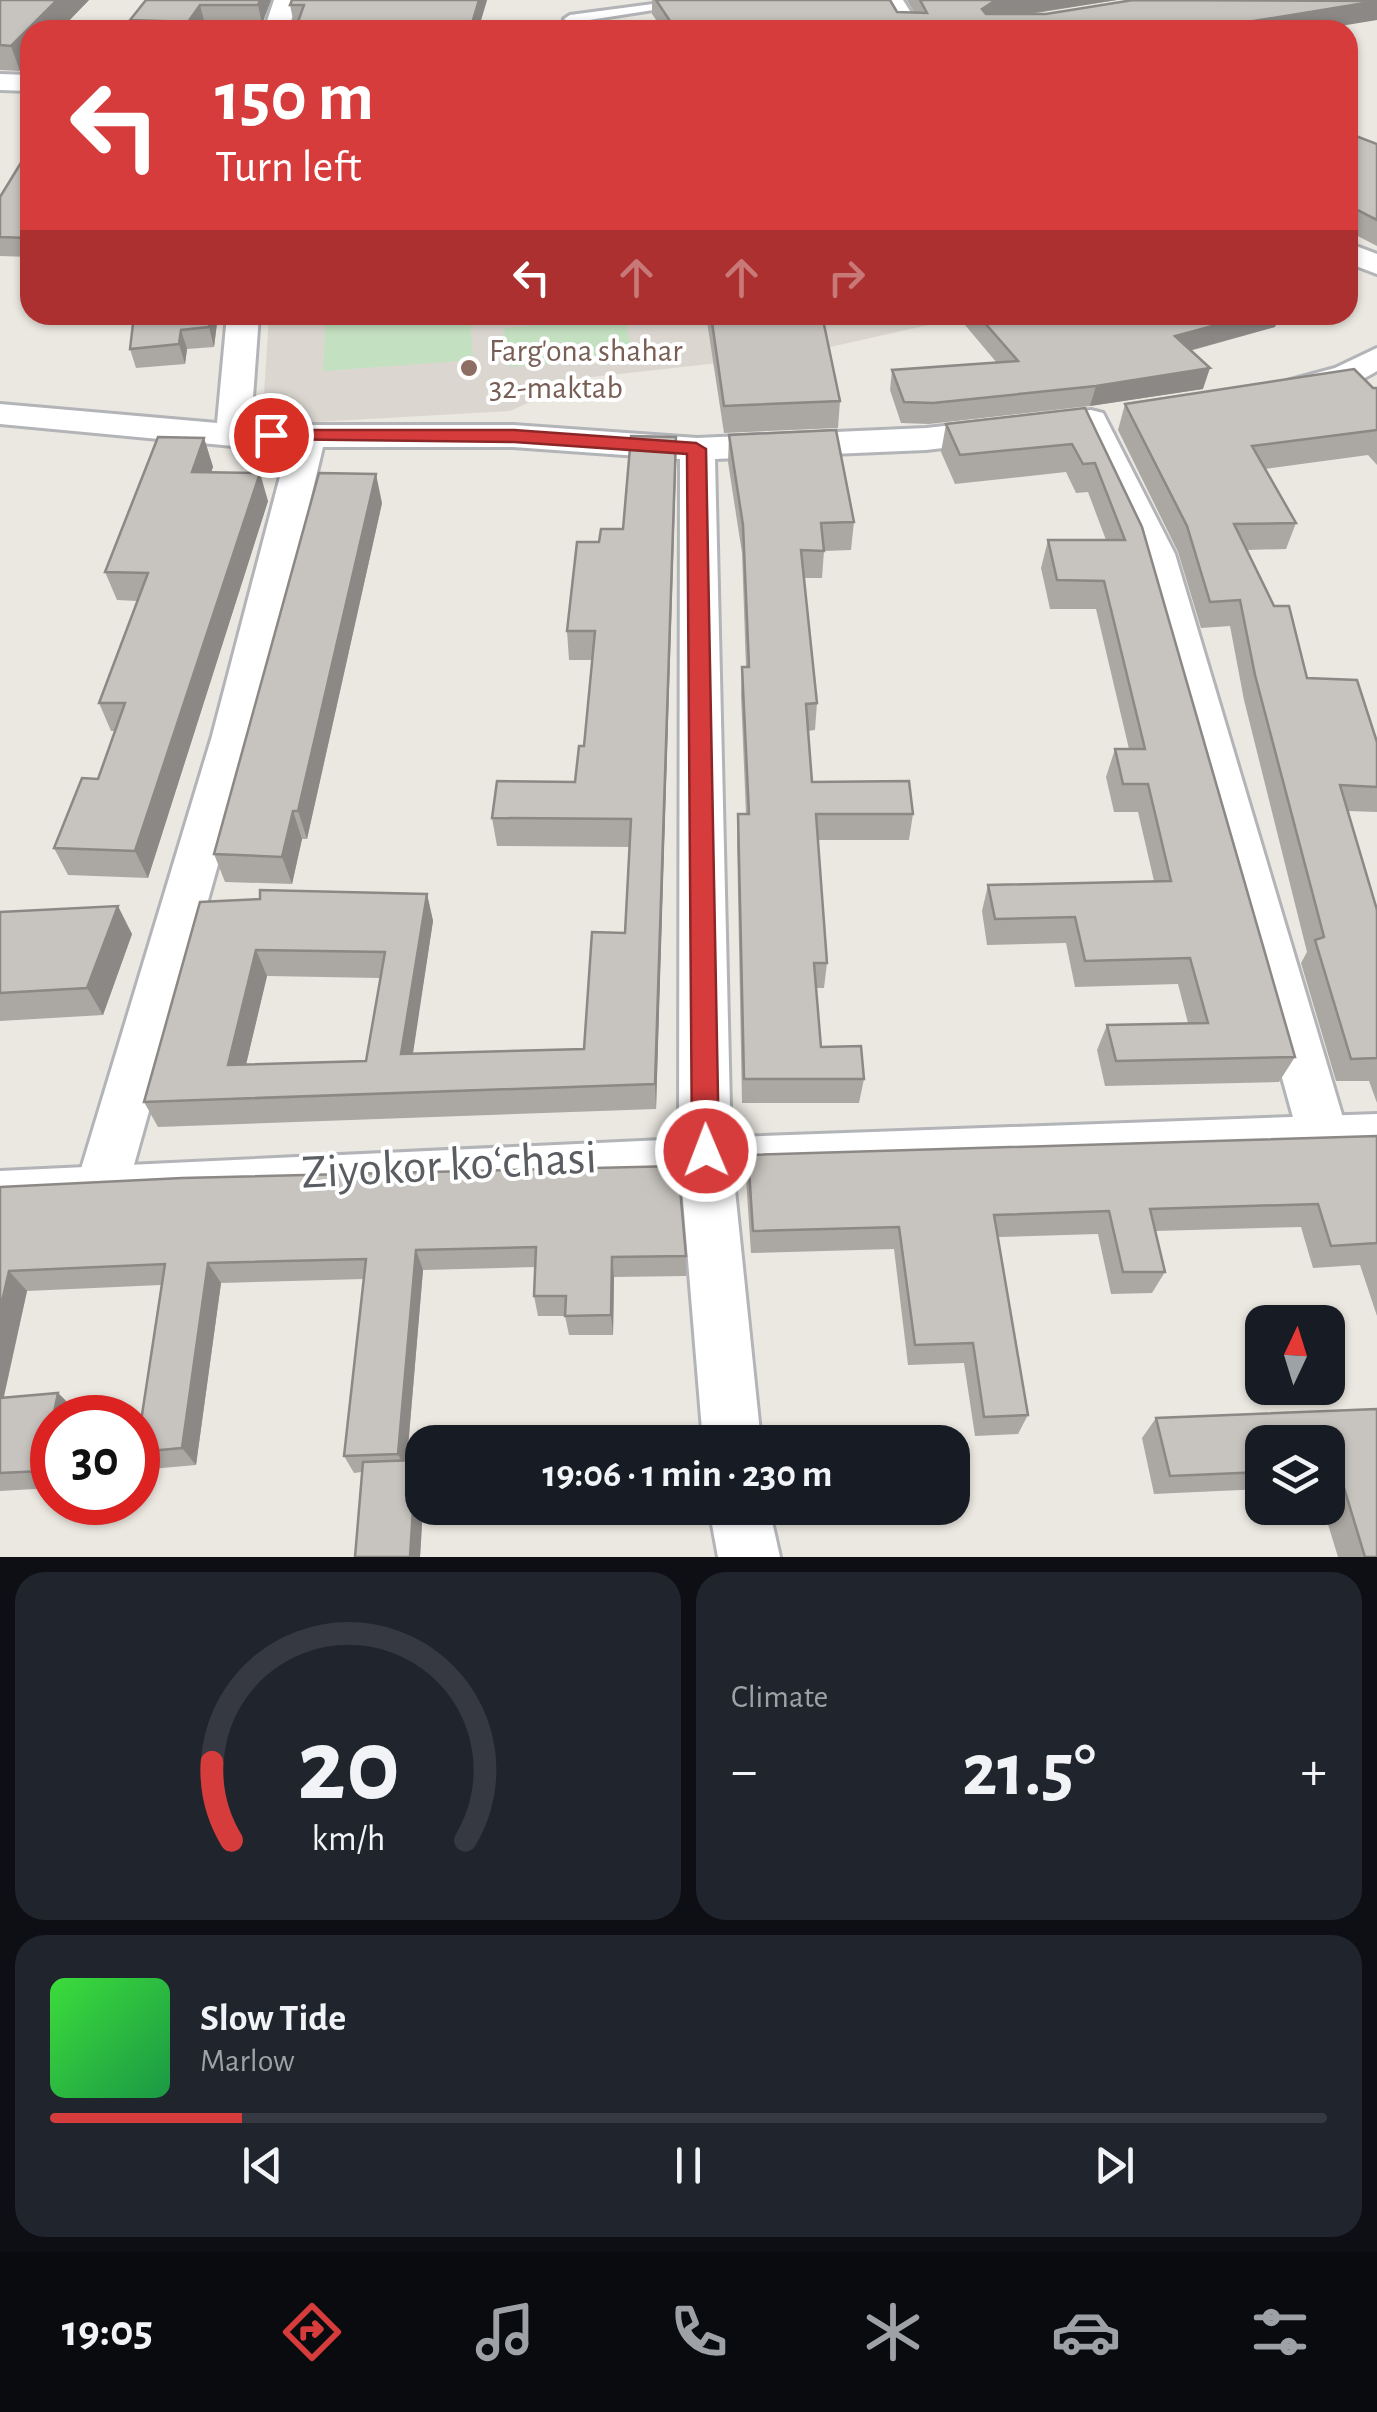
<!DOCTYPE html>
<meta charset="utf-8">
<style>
:root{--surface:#171b24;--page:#20242c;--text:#f1f3f6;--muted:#9ea1a6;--line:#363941;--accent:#d73c3c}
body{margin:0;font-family:"Alegreya Sans",sans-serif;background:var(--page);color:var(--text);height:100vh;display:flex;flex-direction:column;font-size:38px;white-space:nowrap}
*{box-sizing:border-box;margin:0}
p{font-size:32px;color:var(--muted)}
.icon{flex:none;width:55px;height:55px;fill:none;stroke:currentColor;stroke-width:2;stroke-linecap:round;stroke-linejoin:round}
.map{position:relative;height:1557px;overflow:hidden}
.details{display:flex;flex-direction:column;gap:15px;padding:15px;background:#0d0f14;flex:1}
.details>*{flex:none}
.hud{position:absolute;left:20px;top:20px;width:1338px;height:305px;border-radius:30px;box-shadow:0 2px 8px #0004;background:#d73c3c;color:#fff;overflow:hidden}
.needle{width:65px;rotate:4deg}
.tools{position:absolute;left:1245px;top:1305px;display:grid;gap:20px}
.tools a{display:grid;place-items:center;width:100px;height:100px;border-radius:20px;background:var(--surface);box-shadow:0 2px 8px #0004;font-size:50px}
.speed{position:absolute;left:30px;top:1395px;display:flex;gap:20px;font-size:50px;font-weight:700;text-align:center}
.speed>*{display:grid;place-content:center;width:130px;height:130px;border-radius:50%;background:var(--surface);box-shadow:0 2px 8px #0004;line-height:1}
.speed .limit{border:15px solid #d22;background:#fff;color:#111}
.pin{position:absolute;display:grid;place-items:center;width:85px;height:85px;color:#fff;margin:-42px;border:5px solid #fff;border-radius:50%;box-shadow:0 2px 10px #0007}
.me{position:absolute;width:110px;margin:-55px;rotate:359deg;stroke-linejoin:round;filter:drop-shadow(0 0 8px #0008)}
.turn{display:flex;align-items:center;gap:35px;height:210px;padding:0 30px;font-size:45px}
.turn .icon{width:130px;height:130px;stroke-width:2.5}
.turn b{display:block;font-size:70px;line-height:85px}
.lanes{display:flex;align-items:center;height:95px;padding:0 30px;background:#0003;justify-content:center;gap:50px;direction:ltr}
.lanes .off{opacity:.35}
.big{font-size:75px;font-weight:700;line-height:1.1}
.details .card{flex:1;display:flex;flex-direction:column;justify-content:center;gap:15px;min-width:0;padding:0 35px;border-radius:30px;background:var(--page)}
.details .dial{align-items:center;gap:0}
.dial svg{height:260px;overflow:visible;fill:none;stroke:var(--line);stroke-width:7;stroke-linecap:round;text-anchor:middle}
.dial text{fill:var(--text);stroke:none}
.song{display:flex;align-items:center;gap:30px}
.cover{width:120px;height:120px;border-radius:15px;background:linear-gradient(135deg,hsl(120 70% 55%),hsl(140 70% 35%))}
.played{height:10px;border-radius:5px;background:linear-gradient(90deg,var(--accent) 15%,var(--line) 15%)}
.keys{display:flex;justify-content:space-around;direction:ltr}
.heat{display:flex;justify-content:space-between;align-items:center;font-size:55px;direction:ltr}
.details .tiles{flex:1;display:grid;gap:15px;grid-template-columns:1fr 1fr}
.card:last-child{grid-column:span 2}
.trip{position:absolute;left:405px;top:1425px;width:565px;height:100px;border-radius:30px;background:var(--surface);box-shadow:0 2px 8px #0004;font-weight:700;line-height:100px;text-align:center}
.tabs{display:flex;height:160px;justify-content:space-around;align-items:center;background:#090b0e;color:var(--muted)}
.tabs .icon{width:70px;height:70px}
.tabs .on{color:var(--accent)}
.tabs b{font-size:45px;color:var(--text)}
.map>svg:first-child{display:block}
.education{fill:#dbd7d0}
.green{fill:#c3e1c0}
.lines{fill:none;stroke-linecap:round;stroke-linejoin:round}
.service-casing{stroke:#b2b4b8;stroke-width:6}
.minor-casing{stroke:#b2b4b8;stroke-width:6}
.service{fill:#fff;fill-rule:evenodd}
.minor{fill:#fff;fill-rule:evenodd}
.wall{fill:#aba8a3;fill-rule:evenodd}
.shaded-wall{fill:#8b8885}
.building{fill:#c7c3be;stroke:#8b8885;stroke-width:2.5;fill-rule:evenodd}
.route{fill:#d73c3c;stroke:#8c2727;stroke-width:2.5}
.education-dot{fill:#8d6e63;stroke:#fff;stroke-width:4}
.labels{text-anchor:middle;stroke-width:8;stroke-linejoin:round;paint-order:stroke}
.far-education-label{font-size:32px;fill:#785e54;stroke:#fff;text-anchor:start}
.near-street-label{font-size:48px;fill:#5a5d61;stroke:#fff}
</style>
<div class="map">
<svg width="1377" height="1557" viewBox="0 0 1377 1557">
<rect width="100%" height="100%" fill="#ebe8e1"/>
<path class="education" d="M 269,315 L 973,315 L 799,354 L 547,382 L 543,396 L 510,411 L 262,425 Z"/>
<g class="green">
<path d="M 326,315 L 470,315 L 473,360 L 323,371 Z"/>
<path d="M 625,318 L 633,357 L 509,367 L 504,328 Z"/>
</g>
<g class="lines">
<defs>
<g id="service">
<path d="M 683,0 L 717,0 L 570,23 L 564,19 L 570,15 Z"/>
<path d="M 1377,1114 L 1377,1138 L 705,1164 L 0,1197 L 0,1171 L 705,1138 Z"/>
</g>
<g id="minor">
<path d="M 274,0 L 298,0 L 288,30 L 264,30 Z"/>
<path d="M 879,0 L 903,0 L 922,30 L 898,30 Z"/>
<path d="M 0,74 L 30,75 L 30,91 L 0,90 Z"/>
<path d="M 1348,243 L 1377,254 L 1377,274 L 1348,263 Z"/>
<path d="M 227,315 L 259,315 L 251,425 L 513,425 L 697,438 L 926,428 L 1091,410 L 1103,413 L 1175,554 L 1346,1128 L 1339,1144 L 1321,1151 L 1303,1144 L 1296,1128 L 1137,554 L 1080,432 L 926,450 L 715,459 L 731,1151 L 761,1442 L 703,1442 L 679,1151 L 680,459 L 513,447 L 323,447 L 254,736 L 130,1179 L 122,1196 L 104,1203 L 86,1196 L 78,1179 L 212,736 L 288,446 L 233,446 L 0,424 L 0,404 L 217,423 Z"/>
<path d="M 1377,348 L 1377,371 C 1354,385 1314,402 1287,395 L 1282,388 L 1287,381 L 1335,368 Z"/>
<path d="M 709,1508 L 769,1508 L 780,1557 L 718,1557 Z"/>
</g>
</defs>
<use href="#service" class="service-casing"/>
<use href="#minor" class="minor-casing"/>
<use href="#service" class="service"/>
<use href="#minor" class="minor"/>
</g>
<g class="wall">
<path d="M 0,0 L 89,0 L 20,71 L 0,70 Z"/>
<path d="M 146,0 L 271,0 L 262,24 L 205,24 L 201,30 L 133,30 L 130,20 Z"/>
<path d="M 292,0 L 487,0 L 478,30 L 294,24 L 290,5 Z"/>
<path d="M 652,0 L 890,0 L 897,12 L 914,12 L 907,0 L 1117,0 L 1031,14 L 1316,30 L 663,30 L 652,14 Z"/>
<path d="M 1348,133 L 1377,144 L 1377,246 L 1348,231 Z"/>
<path d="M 30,148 L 30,257 L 0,256 L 0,197 Z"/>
<path d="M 218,315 L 214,347 L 187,349 L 185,364 L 136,368 L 130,349 Z"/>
<path d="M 706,315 L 822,315 L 840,401 L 838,428 L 724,433 Z"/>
<path d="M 961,315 L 1279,315 L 1275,327 L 1190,351 L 1203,389 L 1090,406 L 929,424 L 901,423 L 890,390 L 892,370 L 997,363 L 960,319 Z"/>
<path d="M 1373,388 L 1377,388 L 1377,465 L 1368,455 L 1265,469 L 1296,523 L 1286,549 L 1247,550 L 1307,678 L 1377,742 L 1377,812 L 1348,811 L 1377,910 L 1377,1103 L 1369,1081 L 1336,1081 L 1301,963 L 1307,952 L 1244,700 L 1230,626 L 1201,628 L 1178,552 L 1118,430 L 1125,404 Z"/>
<path d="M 1085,408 L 1295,1057 L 1279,1082 L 1105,1086 L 1097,1050 L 1107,1025 L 1188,1023 L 1178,984 L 1075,987 L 1066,943 L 987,945 L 982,911 L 988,885 L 1154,881 L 1138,812 L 1114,812 L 1106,777 L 1115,749 L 1129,749 L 1096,609 L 1050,609 L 1041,568 L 1048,540 L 1106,540 L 1088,492 L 1076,493 L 1066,472 L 955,484 L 941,452 L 946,424 Z"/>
<path d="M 729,435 L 854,522 L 851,550 L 824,551 L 822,578 L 804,578 L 817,703 L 815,730 L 808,731 L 812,782 L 913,814 L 909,840 L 818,840 L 827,963 L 824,988 L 816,988 L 821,1047 L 864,1079 L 859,1103 L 742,1103 L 737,841 L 738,814 L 746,814 L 741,695 L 742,667 L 746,667 L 742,553 L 728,462 Z"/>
<path d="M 676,437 L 656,1109 L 158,1127 L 144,1102 L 200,902 L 427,894 L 433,921 L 412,1054 L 584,1049 L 625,933 L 629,847 L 497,846 L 492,818 L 575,782 L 584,746 L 592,660 L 569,660 L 567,631 L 599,542 L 623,529 ZM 267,976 L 380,978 L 366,1061 L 246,1064 Z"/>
<path d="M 204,438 L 213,467 L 211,472 L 268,501 L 148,878 L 68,875 L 54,848 L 98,779 L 115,731 L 111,731 L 99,703 L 137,601 L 117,600 L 105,572 Z"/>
<path d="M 382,503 L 307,839 L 302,839 L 292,884 L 225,882 L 214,854 Z"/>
<path d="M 0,912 L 132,934 L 103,1015 L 0,1021 Z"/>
<path d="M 1377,1136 L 1377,1316 L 1360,1265 L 1313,1268 L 1301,1227 L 1155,1231 L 1165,1272 L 1152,1293 L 1111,1294 L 1098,1234 L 998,1237 L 1028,1415 L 1018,1434 L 975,1436 L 964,1363 L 908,1365 L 894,1249 L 751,1253 L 746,1179 L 748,1155 Z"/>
<path d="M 0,1187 L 686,1256 L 686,1276 L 614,1277 L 613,1335 L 569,1335 L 565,1316 L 538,1316 L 534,1296 L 535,1267 L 423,1270 L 407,1460 L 423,1508 L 420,1557 L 362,1472 L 354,1473 L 344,1456 L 364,1279 L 221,1283 L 196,1465 L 151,1469 L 138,1454 L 138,1441 L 161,1285 L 27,1291 L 4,1397 L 58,1393 L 76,1411 L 74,1418 L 52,1418 L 52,1488 L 0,1491 Z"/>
<path d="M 1377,1409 L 1377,1557 L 1338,1557 L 1323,1508 L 1328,1508 L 1328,1442 L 1262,1442 L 1262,1489 L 1154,1494 L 1142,1438 L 1156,1418 Z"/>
</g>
<g class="shaded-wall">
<path d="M 57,0 L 89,0 L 60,30 L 30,30 L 30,60 L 20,71 L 11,46 Z"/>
<path d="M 260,0 L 271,0 L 262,24 L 258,5 Z"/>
<path d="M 479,0 L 487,0 L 478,30 L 470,30 Z"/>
<path d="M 996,0 L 1117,0 L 994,19 L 979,29 L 982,9 Z"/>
<path d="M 1377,1 L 1377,20 L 1316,30 L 1199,30 Z"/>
<path d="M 200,5 L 205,24 L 201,30 L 190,30 L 188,22 Z"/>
<path d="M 210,315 L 218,315 L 214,347 L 209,327 Z"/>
<path d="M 569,315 L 587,315 L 570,321 Z"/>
<path d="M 1253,315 L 1279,315 L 1275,327 L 1169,356 L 1175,336 Z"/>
<path d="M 181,330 L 187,349 L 185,364 L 179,344 Z"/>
<path d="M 1210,368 L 1203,389 L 1090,406 L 1096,386 Z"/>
<path d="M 676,437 L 676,466 L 656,1109 L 655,1084 Z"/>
<path d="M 204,438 L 213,467 L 201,500 L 192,472 Z"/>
<path d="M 260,473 L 268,501 L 148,878 L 135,851 Z"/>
<path d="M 376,474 L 382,503 L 307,839 L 298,811 Z"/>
<path d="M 293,811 L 302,839 L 292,884 L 282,857 Z"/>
<path d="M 427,894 L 433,921 L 409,1080 L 401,1054 Z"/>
<path d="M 118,906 L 132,934 L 103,1015 L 87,988 Z"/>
<path d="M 256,950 L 267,976 L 240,1090 L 228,1065 Z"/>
<path d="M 416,1250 L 423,1270 L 406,1470 L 398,1454 Z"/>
<path d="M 612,1257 L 614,1277 L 613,1335 L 611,1315 Z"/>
<path d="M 208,1263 L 221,1283 L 196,1465 L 182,1448 Z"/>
<path d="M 9,1271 L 27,1291 L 0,1413 L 0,1310 Z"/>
<path d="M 58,1393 L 76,1411 L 74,1418 L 53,1418 Z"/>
<path d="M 52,1420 L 52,1480 L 42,1471 Z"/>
<path d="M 416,1460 L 422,1473 L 423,1508 L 420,1557 L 410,1557 Z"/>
</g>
<g class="building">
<path d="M 0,0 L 57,0 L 11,46 L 0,45 Z"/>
<path d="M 146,0 L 260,0 L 258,5 L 200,5 L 188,22 L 130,20 Z"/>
<path d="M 292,0 L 479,0 L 470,30 L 295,30 L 304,5 L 290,5 Z"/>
<path d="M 656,0 L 890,0 L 897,12 L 927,13 L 920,0 L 996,0 L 982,9 L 986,14 L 1046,14 L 1133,0 L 1377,1 L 1199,30 L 676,30 Z"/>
<path d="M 1348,133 L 1377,144 L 1377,220 L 1348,205 Z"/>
<path d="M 30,148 L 30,238 L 0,237 L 0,197 Z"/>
<path d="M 134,315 L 210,315 L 209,327 L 181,330 L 179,344 L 130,349 Z"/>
<path d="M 711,315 L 822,315 L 840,401 L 724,406 Z"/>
<path d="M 978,315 L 1253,315 L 1175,336 L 1210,368 L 1096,386 L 933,403 L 904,402 L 892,370 L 1018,361 Z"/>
<path d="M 1354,369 L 1373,388 L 1377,388 L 1377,430 L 1252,446 L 1296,523 L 1234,524 L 1274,606 L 1289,606 L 1307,678 L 1357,680 L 1377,742 L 1377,787 L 1340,785 L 1377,910 L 1377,1058 L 1351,1059 L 1315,940 L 1324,937 L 1255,675 L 1240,600 L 1210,602 L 1187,526 L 1125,404 Z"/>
<path d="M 1085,408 L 1142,527 L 1295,1057 L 1116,1061 L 1107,1025 L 1208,1023 L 1190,958 L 1085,961 L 1075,917 L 995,919 L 988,885 L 1171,881 L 1148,784 L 1123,784 L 1115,749 L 1145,749 L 1104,581 L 1057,580 L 1048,540 L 1125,540 L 1095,463 L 1083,464 L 1072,444 L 960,455 L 946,424 Z"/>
<path d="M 836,430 L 854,522 L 821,523 L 824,551 L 801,550 L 817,703 L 806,704 L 812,782 L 909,781 L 913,814 L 816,814 L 827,963 L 814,963 L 821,1047 L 861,1046 L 864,1079 L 744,1079 L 738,814 L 749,814 L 742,667 L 749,667 L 743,525 L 729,435 Z"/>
<path d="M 631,436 L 676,437 L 655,1084 L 144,1102 L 200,902 L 260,899 L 260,890 L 427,894 L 401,1054 L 584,1049 L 592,932 L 625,933 L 631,819 L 492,818 L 497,781 L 575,782 L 579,746 L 584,746 L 595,631 L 567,631 L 577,542 L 599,542 L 601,529 L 623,529 ZM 256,950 L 385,952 L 366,1061 L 228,1065 Z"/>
<path d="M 158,437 L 204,438 L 192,472 L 260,473 L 135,851 L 54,848 L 82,778 L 98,779 L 125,703 L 99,703 L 148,573 L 105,572 Z"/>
<path d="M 319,473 L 376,474 L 298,811 L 293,811 L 282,857 L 214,854 Z"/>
<path d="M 118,906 L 87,988 L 0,993 L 0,912 Z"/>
<path d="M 1377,1136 L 1377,1243 L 1331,1246 L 1318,1204 L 1150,1209 L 1165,1272 L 1123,1272 L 1109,1211 L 994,1215 L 1028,1415 L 984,1417 L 973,1343 L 915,1345 L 899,1227 L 753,1231 L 748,1155 Z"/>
<path d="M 678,1166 L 686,1256 L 612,1257 L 611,1315 L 565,1316 L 566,1296 L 534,1296 L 536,1247 L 416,1250 L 398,1454 L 344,1456 L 366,1259 L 208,1263 L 182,1448 L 138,1452 L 138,1441 L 165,1264 L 9,1271 L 0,1310 L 0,1187 L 182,1178 Z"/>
<path d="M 58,1393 L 42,1471 L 0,1473 L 0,1398 Z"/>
<path d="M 1377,1409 L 1377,1557 L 1365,1557 L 1338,1468 L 1328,1469 L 1328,1442 L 1262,1442 L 1262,1472 L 1170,1476 L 1156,1418 Z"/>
<path d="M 416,1460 L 410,1557 L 355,1557 L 363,1462 Z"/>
</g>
<path class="route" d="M 271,430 L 514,430 L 696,443 L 706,449 L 719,1151 L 715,1160 L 706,1164 L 696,1160 L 692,1151 L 687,454 L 514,442 L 264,439 L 264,431 Z"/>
<circle class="education-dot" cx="469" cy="368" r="10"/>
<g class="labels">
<g class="far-education-label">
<text x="489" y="361">Farg'ona shahar<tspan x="489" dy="37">32-maktab</tspan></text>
</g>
<g class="near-street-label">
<text transform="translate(449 1163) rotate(-3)" y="17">Ziyokor koʻchasi</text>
</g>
</g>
</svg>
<div class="tools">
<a><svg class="needle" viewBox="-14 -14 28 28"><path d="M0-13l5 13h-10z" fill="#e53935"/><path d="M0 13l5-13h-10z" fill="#9ea1a6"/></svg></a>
<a><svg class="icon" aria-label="layers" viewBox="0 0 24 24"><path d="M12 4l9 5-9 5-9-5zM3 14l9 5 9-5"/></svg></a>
</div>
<div class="speed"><div class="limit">30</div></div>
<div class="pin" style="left:271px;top:435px;background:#d93025"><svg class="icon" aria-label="arrive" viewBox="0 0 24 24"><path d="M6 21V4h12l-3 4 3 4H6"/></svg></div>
<svg class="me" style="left:706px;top:1151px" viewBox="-20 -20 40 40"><circle r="17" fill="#d73c3c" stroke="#fff" stroke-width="3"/><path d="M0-11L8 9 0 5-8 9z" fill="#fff"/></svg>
<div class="trip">19:06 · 1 min · 230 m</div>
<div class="hud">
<div class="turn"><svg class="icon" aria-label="left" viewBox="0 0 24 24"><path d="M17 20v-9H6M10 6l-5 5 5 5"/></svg><div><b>150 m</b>Turn left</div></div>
<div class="lanes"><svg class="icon" aria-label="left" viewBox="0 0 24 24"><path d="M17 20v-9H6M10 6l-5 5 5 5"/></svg><svg class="icon off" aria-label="ahead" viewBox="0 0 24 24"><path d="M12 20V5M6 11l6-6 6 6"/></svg><svg class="icon off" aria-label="ahead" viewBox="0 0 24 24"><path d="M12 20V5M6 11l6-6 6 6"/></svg><svg class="icon off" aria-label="right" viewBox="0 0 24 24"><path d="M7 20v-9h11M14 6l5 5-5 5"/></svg></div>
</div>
</div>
<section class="details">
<div class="tiles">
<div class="card dial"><svg viewBox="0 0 100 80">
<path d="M14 69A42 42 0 1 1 86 69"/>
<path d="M14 69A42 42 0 0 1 8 45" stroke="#d73c3c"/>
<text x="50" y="56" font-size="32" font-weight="700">20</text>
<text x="50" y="72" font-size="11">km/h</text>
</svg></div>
<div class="card"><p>Climate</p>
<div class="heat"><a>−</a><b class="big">21.5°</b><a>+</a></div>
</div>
<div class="card">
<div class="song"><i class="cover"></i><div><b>Slow Tide</b><p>Marlow</p></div></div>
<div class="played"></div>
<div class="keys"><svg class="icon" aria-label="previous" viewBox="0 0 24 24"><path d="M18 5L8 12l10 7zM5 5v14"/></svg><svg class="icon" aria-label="pause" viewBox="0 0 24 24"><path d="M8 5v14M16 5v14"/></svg><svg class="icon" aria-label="next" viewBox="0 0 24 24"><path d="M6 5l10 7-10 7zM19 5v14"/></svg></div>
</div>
</div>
</section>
<nav class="tabs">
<b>19:05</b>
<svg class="icon on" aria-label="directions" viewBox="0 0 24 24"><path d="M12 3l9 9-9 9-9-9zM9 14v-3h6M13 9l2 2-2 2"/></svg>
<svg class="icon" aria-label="music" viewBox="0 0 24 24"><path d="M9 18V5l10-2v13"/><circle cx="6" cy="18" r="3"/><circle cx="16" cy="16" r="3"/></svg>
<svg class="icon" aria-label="phone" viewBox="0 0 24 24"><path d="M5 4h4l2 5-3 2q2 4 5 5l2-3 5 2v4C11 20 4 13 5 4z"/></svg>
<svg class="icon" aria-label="climate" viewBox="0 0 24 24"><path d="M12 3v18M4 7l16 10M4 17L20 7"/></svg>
<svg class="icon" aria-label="car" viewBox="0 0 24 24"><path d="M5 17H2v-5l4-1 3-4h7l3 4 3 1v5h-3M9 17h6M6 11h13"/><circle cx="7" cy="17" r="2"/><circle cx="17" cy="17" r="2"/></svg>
<svg class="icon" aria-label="filters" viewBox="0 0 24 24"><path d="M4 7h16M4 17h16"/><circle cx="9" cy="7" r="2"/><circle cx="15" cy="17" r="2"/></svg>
</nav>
